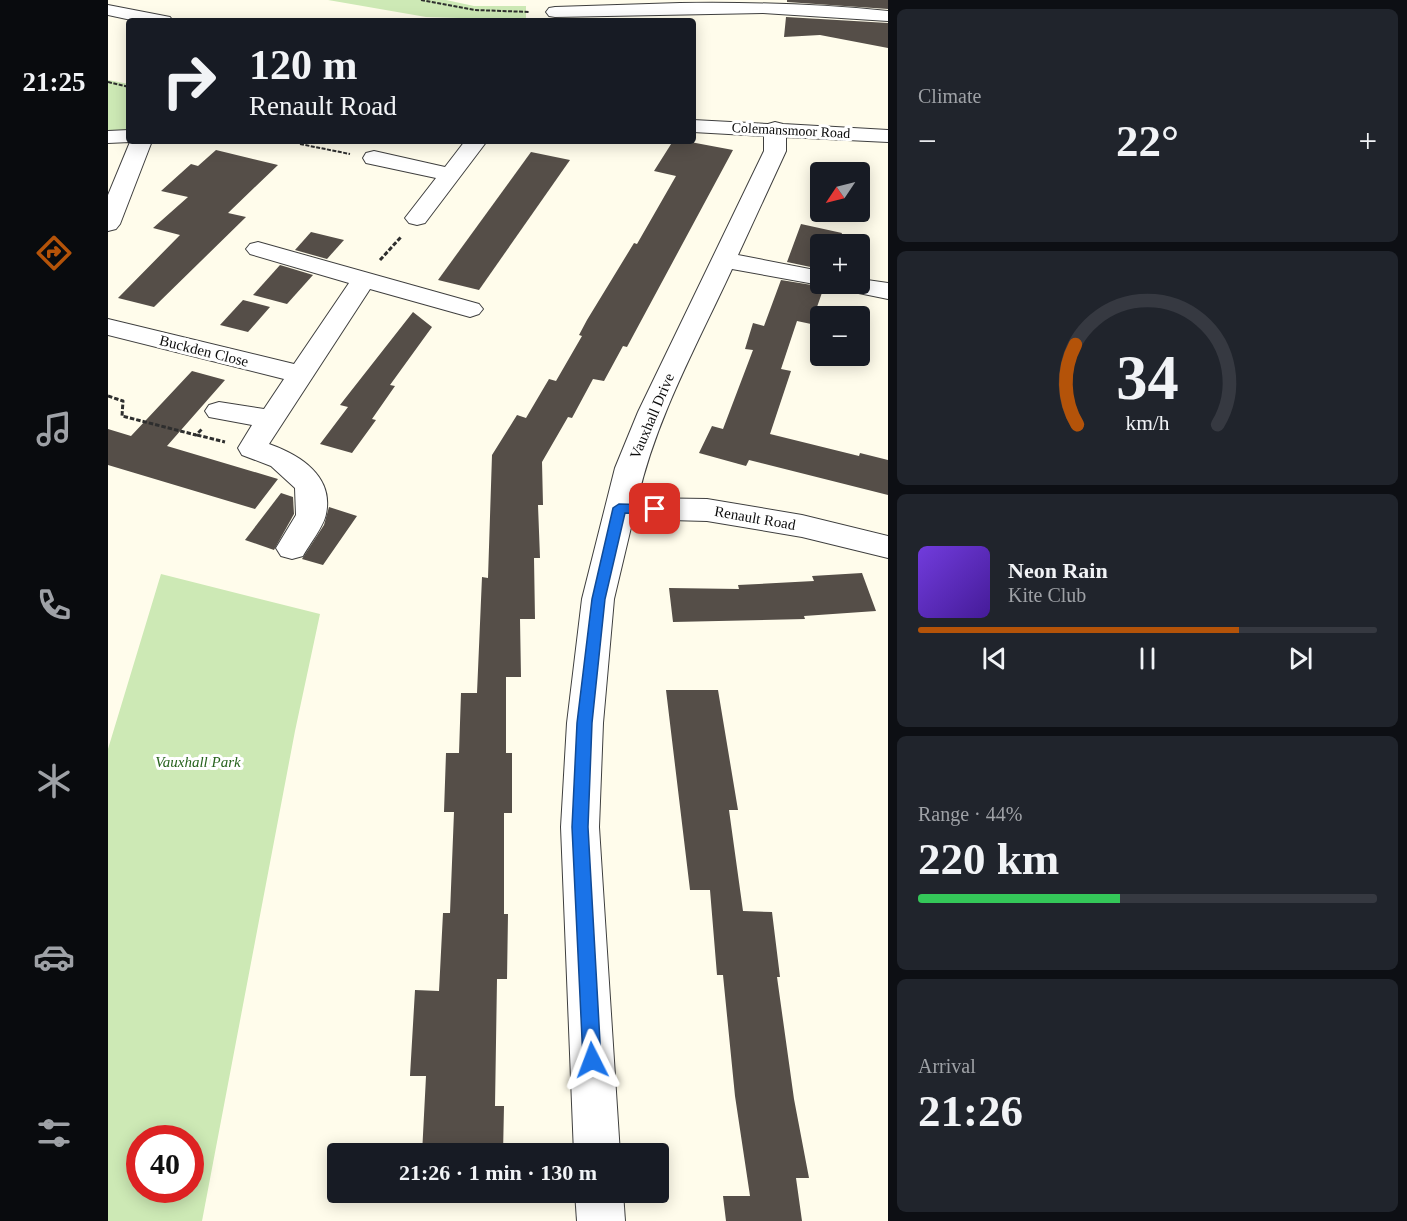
<!DOCTYPE html>
<meta charset="utf-8">
<style>
:root{--surface:#171b24;--page:#20242c;--text:#f1f3f6;--muted:#9ea1a6;--line:#363941;--accent:#b45309}
body{margin:0;font-family:Georgia,serif;background:var(--page);color:var(--text);height:100vh;display:flex;flex-direction:column;font-size:22px;white-space:nowrap}
*{box-sizing:border-box;margin:0}
p{font-size:20px;color:var(--muted)}
.icon{flex:none;width:33px;height:33px;fill:none;stroke:currentColor;stroke-width:2;stroke-linecap:round;stroke-linejoin:round}
.map{position:relative;flex:1;overflow:hidden}
.drawer{display:flex;flex-direction:column;gap:9px;padding:9px;background:#0d0f14;width:519px}
.drawer>*{flex:none}
.top-card{position:absolute;left:18px;top:18px;width:570px;height:126px;border-radius:6px;box-shadow:0 3px 15px #0003;background:#171b24;color:var(--text);overflow:hidden}
.needle{width:39px;rotate:235deg}
.controls{position:absolute;left:702px;top:162px;display:grid;gap:12px}
.controls a{display:grid;place-items:center;width:60px;height:60px;border-radius:6px;background:var(--surface);box-shadow:0 3px 15px #0003;font-size:30px}
.speed{position:absolute;left:18px;top:1125px;display:flex;gap:12px;font-size:30px;font-weight:700;text-align:center}
.speed>*{display:grid;place-content:center;width:78px;height:78px;border-radius:50%;background:var(--surface);box-shadow:0 3px 15px #0003;line-height:1}
.speed .limit{border:9px solid #d22;background:#fff;color:#111}
.pin{position:absolute;display:grid;place-items:center;width:51px;height:51px;color:#fff;margin:-26px;border-radius:12px;box-shadow:0 3px 9px #0006}
.me{position:absolute;width:66px;margin:-33px;rotate:357deg;stroke-linejoin:round;filter:drop-shadow(0 0 4px #0008)}
.turn{display:flex;align-items:center;gap:21px;height:126px;padding:0 24px;font-size:27px}
.turn .icon{width:78px;height:78px;stroke-width:2.5}
.turn b{display:block;font-size:42px;line-height:51px}
.big{font-size:45px;font-weight:600;line-height:1.1}
.drawer .widget{flex:1;display:flex;flex-direction:column;justify-content:center;gap:9px;min-width:0;padding:0 21px;border-radius:9px;background:var(--page)}
.drawer .dial{align-items:center;gap:0}
.dial svg{height:156px;overflow:visible;fill:none;stroke:var(--line);stroke-width:7;stroke-linecap:round;text-anchor:middle}
.dial text{fill:var(--text);stroke:none}
.song{display:flex;align-items:center;gap:18px}
.cover{width:72px;height:72px;border-radius:9px;background:linear-gradient(135deg,hsl(260 70% 55%),hsl(260 70% 35%))}
.played{height:6px;border-radius:3px;background:linear-gradient(90deg,var(--accent) 70%,var(--line) 70%)}
.keys{display:flex;justify-content:space-around;direction:ltr}
.heat{display:flex;justify-content:space-between;align-items:center;font-size:33px;direction:ltr}
.charge{height:9px;border-radius:4px;background:linear-gradient(90deg,#34c759 44%,var(--line) 0)}
.trip{position:absolute;left:219px;top:1143px;width:342px;height:60px;border-radius:6px;background:var(--surface);box-shadow:0 3px 15px #0003;font-weight:600;line-height:60px;text-align:center}
main{display:flex;flex:1;min-height:0}
.tabs{display:flex;flex-direction:column;width:108px;justify-content:space-around;align-items:center;background:#090b0e;color:var(--muted)}
.tabs .icon{width:42px;height:42px}
.tabs .active{color:var(--accent)}
.tabs b{font-size:27px;color:var(--text)}
.map>svg:first-child{display:block}
.green{fill:#cde9b5;fill-rule:evenodd}
.building{fill:#554e48}
.lines{fill:none;stroke-linecap:round;stroke-linejoin:round}
.minor-casing{stroke:#3f3f3f;stroke-width:2}
.path-far1{stroke:#2e2e2e;stroke-width:2;stroke-dasharray:4 1.5;stroke-linecap:butt}
.path{stroke:#2e2e2e;stroke-width:3;stroke-dasharray:4.5 2;stroke-linecap:butt}
.minor{fill:#fff;fill-rule:evenodd}
.route{fill:#1a73e8;stroke:#114b97;stroke-width:1.5}
.labels{text-anchor:middle;stroke-width:6;stroke-linejoin:round;paint-order:stroke}
.far-street-label{font-size:14px;fill:#0c0c0c;stroke:#fff}
.street-label{font-size:15px;fill:#0c0c0c;stroke:#fff}
.park-label{font-size:15px;font-style:italic;fill:#27631d;stroke:#fff}
</style>
<main>
<nav class="tabs">
<b>21:25</b>
<svg class="icon active" aria-label="directions" viewBox="0 0 24 24"><path d="M12 3l9 9-9 9-9-9zM9 14v-3h6M13 9l2 2-2 2"/></svg>
<svg class="icon" aria-label="music" viewBox="0 0 24 24"><path d="M9 18V5l10-2v13"/><circle cx="6" cy="18" r="3"/><circle cx="16" cy="16" r="3"/></svg>
<svg class="icon" aria-label="phone" viewBox="0 0 24 24"><path d="M5 4h4l2 5-3 2q2 4 5 5l2-3 5 2v4C11 20 4 13 5 4z"/></svg>
<svg class="icon" aria-label="climate" viewBox="0 0 24 24"><path d="M12 3v18M4 7l16 10M4 17L20 7"/></svg>
<svg class="icon" aria-label="car" viewBox="0 0 24 24"><path d="M5 17H2v-5l4-1 3-4h7l3 4 3 1v5h-3M9 17h6M6 11h13"/><circle cx="7" cy="17" r="2"/><circle cx="17" cy="17" r="2"/></svg>
<svg class="icon" aria-label="filters" viewBox="0 0 24 24"><path d="M4 7h16M4 17h16"/><circle cx="9" cy="7" r="2"/><circle cx="15" cy="17" r="2"/></svg>
</nav>
<div class="map">
<svg width="780" height="1221" viewBox="0 0 780 1221">
<rect width="100%" height="100%" fill="#fffceb"/>
<g class="green">
<path d="M 220,0 L 338,0 L 366,6 L 418,6 L 418,20 L 318,17 Z"/>
<path d="M 0,80 L 21,84 L 21,133 L 0,133 Z"/>
<path d="M 53,574 L 212,614 L 187,731 L 94,1221 L 0,1221 L 0,749 ZM 32,1138 L 82,1138 L 82,1190 L 32,1190 Z"/>
</g>
<g class="building">
<path d="M 679,0 L 780,0 L 780,9 L 679,2 Z"/>
<path d="M 678,17 L 780,23 L 780,48 L 712,35 L 676,37 Z"/>
<path d="M 565,141 L 577,141 L 625,150 L 519,347 L 515,346 L 496,381 L 485,379 L 464,418 L 460,417 L 434,462 L 435,505 L 430,505 L 432,558 L 426,558 L 427,619 L 412,619 L 413,677 L 398,677 L 398,753 L 404,753 L 404,813 L 396,813 L 396,914 L 400,914 L 399,979 L 389,979 L 387,1106 L 396,1106 L 395,1154 L 314,1154 L 318,1076 L 302,1076 L 307,990 L 331,991 L 335,913 L 342,913 L 346,812 L 336,812 L 338,753 L 351,753 L 353,693 L 369,693 L 374,577 L 380,578 L 384,455 L 409,415 L 418,418 L 441,379 L 448,381 L 474,336 L 471,335 L 479,320 L 526,243 L 529,244 L 568,176 L 546,171 Z"/>
<path d="M 108,150 L 170,165 L 120,213 L 138,217 L 46,307 L 10,298 L 72,235 L 45,228 L 80,197 L 53,191 L 83,164 L 90,166 Z"/>
<path d="M 423,152 L 462,160 L 371,290 L 330,280 Z"/>
<path d="M 693,224 L 734,233 L 730,244 L 712,244 L 712,269 L 679,262 Z"/>
<path d="M 203,232 L 236,240 L 219,259 L 187,250 Z"/>
<path d="M 172,265 L 205,275 L 179,304 L 145,295 Z"/>
<path d="M 673,280 L 716,287 L 703,324 L 689,321 L 673,369 L 683,371 L 662,434 L 751,456 L 752,453 L 780,460 L 780,495 L 641,460 L 638,466 L 591,453 L 604,426 L 615,429 L 645,350 L 637,349 L 645,323 L 656,326 Z"/>
<path d="M 135,300 L 162,307 L 140,332 L 112,325 Z"/>
<path d="M 305,312 L 324,327 L 282,385 L 287,386 L 264,419 L 268,420 L 244,453 L 212,444 L 240,407 L 232,405 Z"/>
<path d="M 84,371 L 117,380 L 59,446 L 170,479 L 147,509 L 0,465 L 0,429 L 23,436 Z"/>
<path d="M 173,493 L 185,497 L 186,514 L 166,550 L 137,540 Z"/>
<path d="M 221,507 L 249,516 L 215,565 L 194,559 L 216,525 Z"/>
<path d="M 754,573 L 768,611 L 696,616 L 697,619 L 565,622 L 561,588 L 631,589 L 630,585 L 706,581 L 704,576 Z"/>
<path d="M 558,690 L 610,690 L 630,810 L 621,810 L 635,911 L 664,912 L 672,977 L 669,977 L 686,1099 L 701,1178 L 688,1178 L 694,1221 L 618,1221 L 615,1196 L 642,1196 L 627,1096 L 615,975 L 609,975 L 602,890 L 582,890 Z"/>
</g>
<g class="lines">
<defs>
<g id="minor">
<path d="M 572,3 C 642,2 711,4 780,11 L 780,21 L 655,13 L 447,17 L 441,16 L 438,12 L 441,8 L 447,7 Z"/>
<path d="M 0,5 L 62,17 L 65,21 L 28,21 L 0,15 Z"/>
<path d="M 585,120 L 660,124 L 667,122 L 675,124 L 780,130 L 780,142 L 678,137 L 678,151 L 630,255 L 712,271 L 712,284 L 720,284 L 712,285 L 624,269 C 590,343 548,418 530,498 L 599,499 L 694,515 L 780,536 L 780,558 L 694,537 L 599,521 L 525,519 L 506,599 L 495,723 L 491,827 L 512,1154 L 466,1154 L 453,827 L 459,723 L 474,599 L 507,468 L 530,412 L 656,151 L 656,136 L 585,132 Z"/>
<path d="M 21,130 L 21,141 L 44,141 L 12,224 L 8,229 L 0,231 L 0,195 L 22,142 L 0,143 L 0,131 Z"/>
<path d="M 357,141 L 379,141 L 317,223 L 309,225 L 301,223 L 297,218 L 328,178 L 258,163 L 255,158 L 258,153 L 266,151 L 337,167 Z"/>
<path d="M 150,242 L 371,304 L 375,309 L 371,314 L 362,317 L 262,289 L 161,444 C 192,455 226,476 218,514 C 216,526 201,545 195,556 L 184,559 L 173,556 L 168,548 L 188,515 L 187,488 L 163,466 L 134,455 L 130,448 L 144,425 L 101,417 L 97,411 L 101,405 L 111,402 L 156,409 L 176,379 L 0,335 L 0,319 L 186,364 L 241,283 L 142,254 L 138,249 L 142,244 Z"/>
<path d="M 752,279 L 780,283 L 780,299 L 731,289 L 728,284 L 752,284 Z"/>
<path d="M 467,1192 L 515,1192 L 517,1221 L 469,1221 Z"/>
</g>
</defs>
<use href="#minor" class="minor-casing"/>
<g class="path-far1">
<path d="M 313,0 L 367,10 L 422,12"/>
<path d="M 0,82 L 21,87"/>
<path d="M 192,144 L 242,154"/>
</g>
<g class="path">
<path d="M 272,260 L 293,237"/>
<path d="M 0,396 L 15,401 L 14,416 L 88,435 L 94,429"/>
<path d="M 89,435 L 117,442"/>
</g>
<use href="#minor" class="minor"/>
</g>
<path class="route" d="M 511,504 L 547,505 L 553,509 L 547,514 L 517,513 L 497,599 L 484,723 L 480,827 L 493,1060 L 491,1067 L 484,1069 L 478,1067 L 475,1060 L 464,827 L 469,723 L 484,599 L 505,508 Z"/>
<g class="labels">
<g class="far-street-label">
<text transform="translate(683 130) rotate(3)" y="5">Colemansmoor Road</text>
</g>
<g class="street-label">
<text transform="translate(96 351) rotate(14)" y="5">Buckden Close</text>
<text transform="translate(544 416) rotate(-67)" y="5">Vauxhall Drive</text>
<text transform="translate(647 518) rotate(10)" y="5">Renault Road</text>
</g>
<g class="park-label">
<text x="90" y="767">Vauxhall Park</text>
</g>
</g>
</svg>
<div class="controls">
<a><svg class="needle" viewBox="-14 -14 28 28"><path d="M0-13l5 13h-10z" fill="#e53935"/><path d="M0 13l5-13h-10z" fill="#9ea1a6"/></svg></a>
<a>+</a>
<a>−</a>
</div>
<div class="speed"><div class="limit">40</div></div>
<div class="pin" style="left:547px;top:509px;background:#d93025"><svg class="icon" aria-label="arrive" viewBox="0 0 24 24"><path d="M6 21V4h12l-3 4 3 4H6"/></svg></div>
<svg class="me" style="left:484px;top:1060px" viewBox="-20 -20 40 40"><path d="M0-17L14 15 0 8-14 15z" fill="#1a73e8" stroke="#fff" stroke-width="4"/></svg>
<div class="trip">21:26 · 1 min · 130 m</div>
<div class="top-card">
<div class="turn"><svg class="icon" aria-label="right" viewBox="0 0 24 24"><path d="M7 20v-9h11M14 6l5 5-5 5"/></svg><div><b>120 m</b>Renault Road</div></div>
</div>
</div>
<section class="drawer">
<div class="widget"><p>Climate</p>
<div class="heat"><a>−</a><b class="big">22°</b><a>+</a></div>
</div>
<div class="widget dial"><svg viewBox="0 0 100 80">
<path d="M14 69A42 42 0 1 1 86 69"/>
<path d="M14 69A42 42 0 0 1 13 28" stroke="#b45309"/>
<text x="50" y="56" font-size="32" font-weight="700">34</text>
<text x="50" y="72" font-size="11">km/h</text>
</svg></div>
<div class="widget">
<div class="song"><i class="cover"></i><div><b>Neon Rain</b><p>Kite Club</p></div></div>
<div class="played"></div>
<div class="keys"><svg class="icon" aria-label="previous" viewBox="0 0 24 24"><path d="M18 5L8 12l10 7zM5 5v14"/></svg><svg class="icon" aria-label="pause" viewBox="0 0 24 24"><path d="M8 5v14M16 5v14"/></svg><svg class="icon" aria-label="next" viewBox="0 0 24 24"><path d="M6 5l10 7-10 7zM19 5v14"/></svg></div>
</div>
<div class="widget"><p>Range · 44%</p><b class="big">220 km</b><div class="charge"></div></div>
<div class="widget"><p>Arrival</p><b class="big">21:26</b></div>
</section>
</main>
